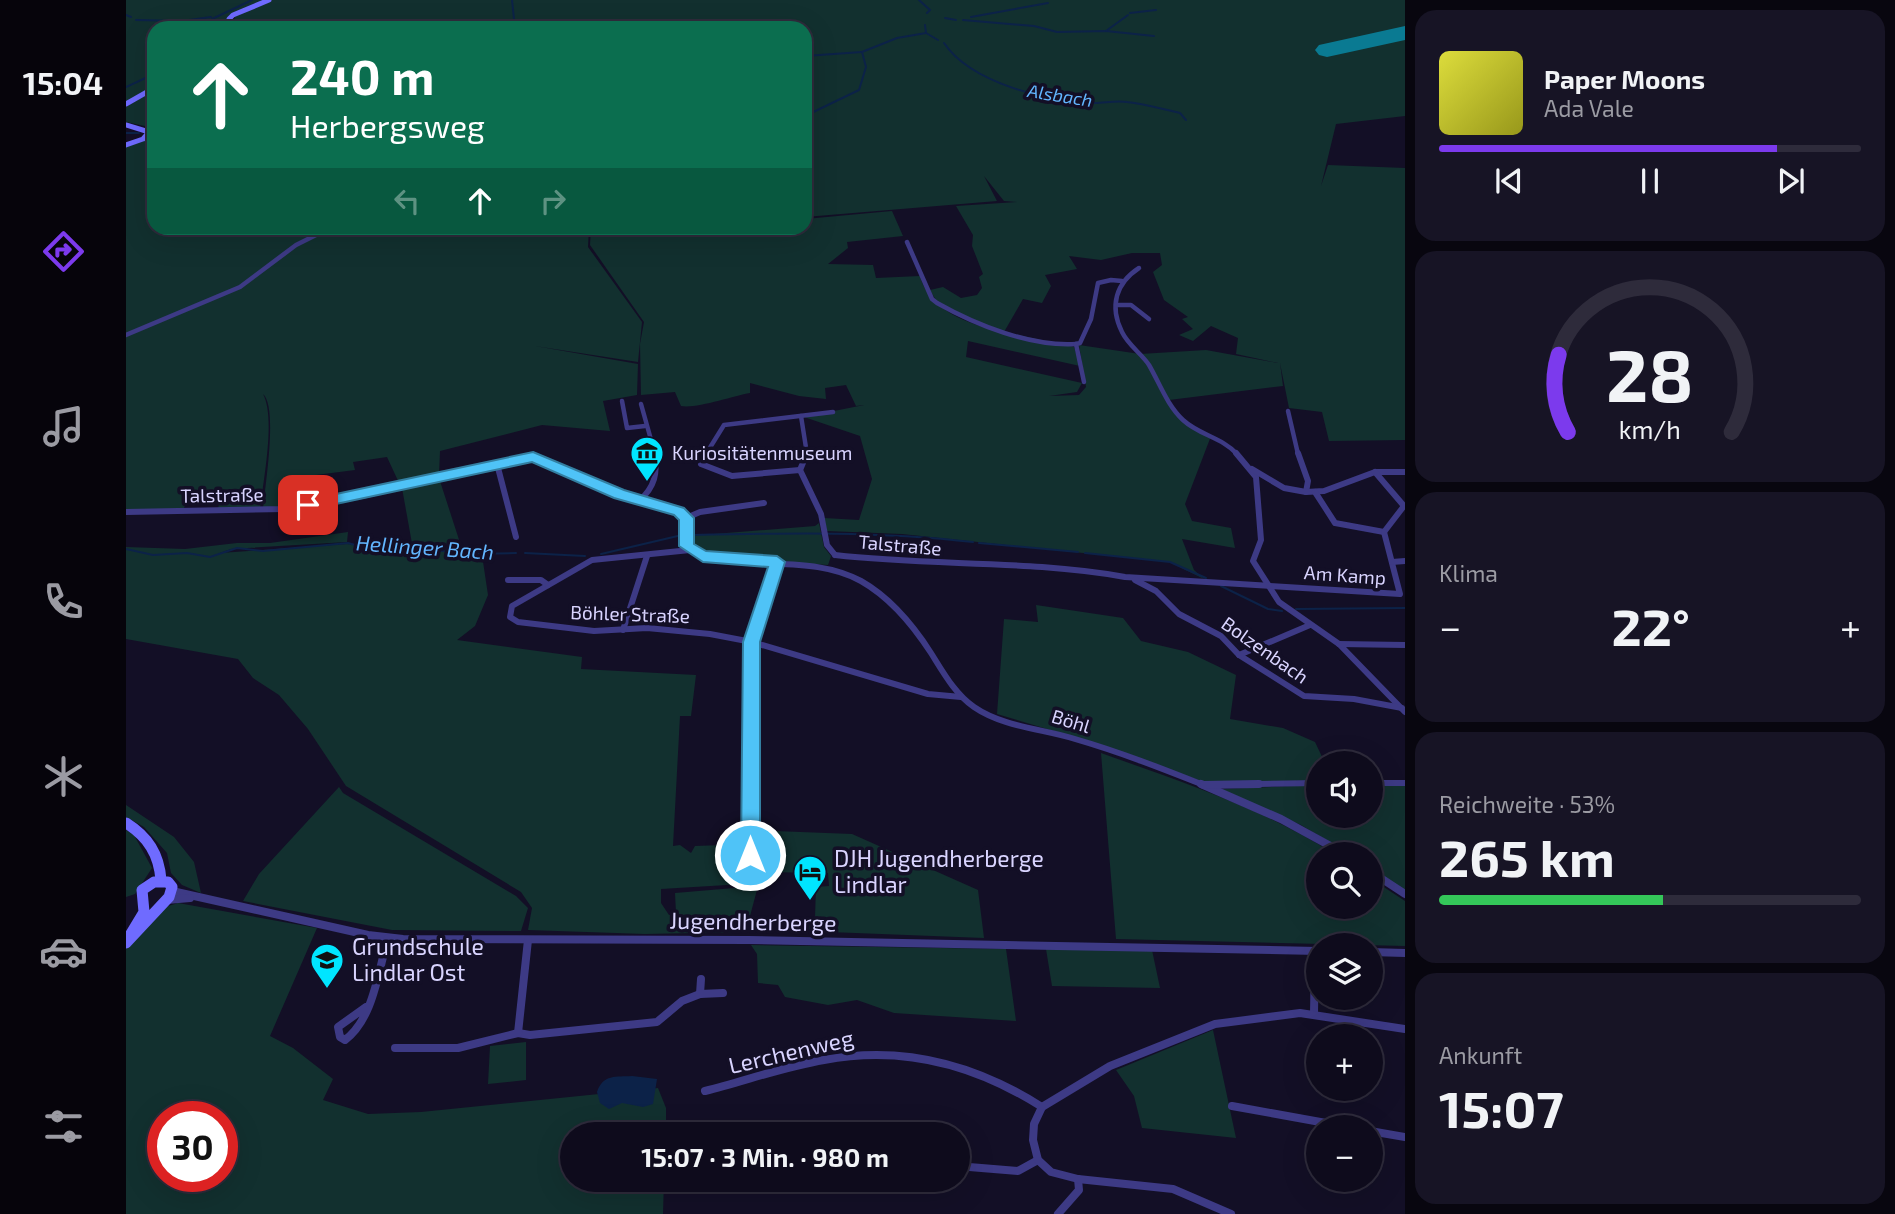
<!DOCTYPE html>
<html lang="de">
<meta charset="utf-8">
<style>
:root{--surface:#0e0b1c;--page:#171425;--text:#f1f3f6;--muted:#9b9ba3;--line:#2e2b3b;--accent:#7c3aed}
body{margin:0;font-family:"Exo 2",sans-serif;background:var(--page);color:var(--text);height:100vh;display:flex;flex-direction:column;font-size:26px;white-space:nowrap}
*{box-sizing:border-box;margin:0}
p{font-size:23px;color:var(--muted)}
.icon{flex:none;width:38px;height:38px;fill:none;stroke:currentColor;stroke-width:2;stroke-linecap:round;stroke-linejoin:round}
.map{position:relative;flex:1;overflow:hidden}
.drawer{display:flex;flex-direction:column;gap:10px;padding:10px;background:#08060f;width:490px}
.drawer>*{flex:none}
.guide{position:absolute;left:21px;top:21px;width:665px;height:214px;border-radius:21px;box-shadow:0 7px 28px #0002,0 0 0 2px var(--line);background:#0b6e4f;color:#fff;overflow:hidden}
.controls{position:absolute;left:1180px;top:751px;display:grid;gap:14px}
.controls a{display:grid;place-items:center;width:77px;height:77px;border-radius:50%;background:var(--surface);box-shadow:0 7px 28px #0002,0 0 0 2px var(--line);font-size:35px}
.speed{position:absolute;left:21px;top:1101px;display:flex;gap:14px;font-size:35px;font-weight:700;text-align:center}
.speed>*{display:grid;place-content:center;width:91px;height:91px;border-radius:50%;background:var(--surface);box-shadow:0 7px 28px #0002,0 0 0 2px var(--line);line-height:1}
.speed .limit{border:10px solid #d22;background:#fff;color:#111}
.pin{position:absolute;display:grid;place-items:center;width:60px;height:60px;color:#fff;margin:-30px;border-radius:14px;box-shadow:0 4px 10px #0006}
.me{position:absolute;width:77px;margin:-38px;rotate:0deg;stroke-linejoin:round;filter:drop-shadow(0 0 5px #0008)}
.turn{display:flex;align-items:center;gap:24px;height:147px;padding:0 28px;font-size:32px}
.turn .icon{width:91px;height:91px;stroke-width:2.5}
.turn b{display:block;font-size:49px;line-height:60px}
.lanes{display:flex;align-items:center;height:66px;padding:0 28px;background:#0003;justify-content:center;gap:35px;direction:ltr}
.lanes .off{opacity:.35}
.big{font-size:52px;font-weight:700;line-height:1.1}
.drawer .card{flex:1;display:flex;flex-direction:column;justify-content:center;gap:10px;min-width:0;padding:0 24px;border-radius:21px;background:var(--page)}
.drawer .dial{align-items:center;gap:0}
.dial svg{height:182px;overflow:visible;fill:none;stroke:var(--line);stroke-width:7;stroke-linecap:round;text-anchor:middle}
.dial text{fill:var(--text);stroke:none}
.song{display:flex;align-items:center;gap:21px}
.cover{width:84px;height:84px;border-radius:10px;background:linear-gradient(135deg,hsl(60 70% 55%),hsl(60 70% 35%))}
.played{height:7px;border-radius:4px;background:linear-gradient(90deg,var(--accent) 80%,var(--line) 80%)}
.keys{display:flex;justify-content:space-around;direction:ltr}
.heat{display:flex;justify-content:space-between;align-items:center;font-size:38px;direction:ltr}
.charge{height:10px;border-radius:5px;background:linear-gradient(90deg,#34c759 53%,var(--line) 0)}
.trip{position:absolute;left:434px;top:1122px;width:410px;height:70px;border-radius:35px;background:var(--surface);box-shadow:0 7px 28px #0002,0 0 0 2px var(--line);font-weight:700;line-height:70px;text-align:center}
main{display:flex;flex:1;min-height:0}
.tab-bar{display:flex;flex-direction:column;width:126px;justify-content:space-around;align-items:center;background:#06040b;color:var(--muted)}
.tab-bar .icon{width:49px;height:49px}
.tab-bar .current{color:var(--accent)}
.tab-bar b{font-size:32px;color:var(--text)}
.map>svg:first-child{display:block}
.green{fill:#12302f;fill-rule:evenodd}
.water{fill:#0c2248}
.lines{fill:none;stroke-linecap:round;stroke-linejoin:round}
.stream{stroke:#0c2248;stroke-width:2}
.runway{fill:#0a7a92;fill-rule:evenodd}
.street-far2{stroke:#3d3a85;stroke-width:4.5}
.street-far1{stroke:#3d3a85;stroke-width:6}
.street{stroke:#3d3a85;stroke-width:8}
.secondary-far1{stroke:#6f6bff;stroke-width:5}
.secondary{stroke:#6f6bff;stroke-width:11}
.route{fill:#4fc3f7;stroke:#337fa1;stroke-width:2}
.labels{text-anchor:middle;stroke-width:7;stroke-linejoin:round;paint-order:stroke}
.far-water-label{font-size:18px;font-style:italic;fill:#62b6ff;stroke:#130f26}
.poi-label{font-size:19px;fill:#d9d4ff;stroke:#130f26;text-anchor:start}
.street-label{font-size:19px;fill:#d9d4ff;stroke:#130f26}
.water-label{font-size:21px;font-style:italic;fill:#62b6ff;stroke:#130f26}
.near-poi-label{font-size:23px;fill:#d9d4ff;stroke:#130f26;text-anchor:start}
.near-street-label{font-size:23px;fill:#d9d4ff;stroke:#130f26}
</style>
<main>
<nav class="tab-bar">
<b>15:04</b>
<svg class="icon current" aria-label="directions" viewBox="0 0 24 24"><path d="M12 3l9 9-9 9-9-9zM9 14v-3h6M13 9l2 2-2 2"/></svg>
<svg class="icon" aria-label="music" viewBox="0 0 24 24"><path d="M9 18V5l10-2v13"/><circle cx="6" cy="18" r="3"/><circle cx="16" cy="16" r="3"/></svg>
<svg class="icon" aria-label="phone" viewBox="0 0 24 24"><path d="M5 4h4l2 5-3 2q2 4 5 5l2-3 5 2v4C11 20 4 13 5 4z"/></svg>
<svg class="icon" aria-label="climate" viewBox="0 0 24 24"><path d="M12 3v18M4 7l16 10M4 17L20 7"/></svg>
<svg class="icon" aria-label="car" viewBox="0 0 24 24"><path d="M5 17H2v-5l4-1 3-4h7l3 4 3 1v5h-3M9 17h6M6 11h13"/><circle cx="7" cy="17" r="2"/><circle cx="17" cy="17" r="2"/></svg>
<svg class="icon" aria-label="filters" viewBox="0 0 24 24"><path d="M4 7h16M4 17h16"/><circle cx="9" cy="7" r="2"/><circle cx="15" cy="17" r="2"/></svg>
</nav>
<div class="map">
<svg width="1279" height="1214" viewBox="0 0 1279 1214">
<rect width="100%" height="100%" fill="#130f26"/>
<g class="green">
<path d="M 0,0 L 140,0 L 101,18 L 100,28 L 28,28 L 28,87 L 0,102 Z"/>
<path d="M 146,0 L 1279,0 L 1279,116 L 1210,124 L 1195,186 L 1202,165 L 1279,168 L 1279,440 L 1203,441 L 1196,412 L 1163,408 L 1154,363 L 1157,386 L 1043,400 C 1049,418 1069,426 1085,436 L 1059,504 L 1066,521 L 1105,528 L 1109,548 L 1056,539 L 1068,570 L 1078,579 L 1043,562 L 776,534 L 701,531 L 698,518 L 733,520 L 746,479 L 734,436 L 678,417 L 738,405 L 730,406 L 720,385 L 699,388 L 700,399 L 673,396 L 624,383 L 624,393 C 607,396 570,409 555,406 L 549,392 L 515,395 L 514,344 L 518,322 L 464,245 L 465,228 L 679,228 L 679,219 L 766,211 L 777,236 L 721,242 L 722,248 L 702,264 L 747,265 L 750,278 L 794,276 C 803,310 842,324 873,331 C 850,324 814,314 804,290 L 817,287 L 835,298 L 851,295 L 856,288 L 853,277 L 857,274 L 846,246 L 847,235 L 830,206 L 891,202 L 878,201 L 858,176 L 871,201 L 679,217 L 679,28 L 106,28 L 109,16 ZM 1006,253 L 1034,253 L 1036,265 L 1027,272 L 1038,300 L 1062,317 L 1056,319 L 1067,329 L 1053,335 L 1067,341 L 1085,326 L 1112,338 L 1110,354 L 1152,363 L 1080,350 L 1014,354 L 953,345 L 960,387 L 953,395 L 923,396 L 951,392 L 956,383 L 840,357 L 842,341 L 954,366 L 948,347 L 878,332 L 897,299 L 916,303 L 925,286 L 919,275 L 951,269 L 943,256 L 975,260 Z"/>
<path d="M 28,90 L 28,128 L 0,122 L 0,107 Z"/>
<path d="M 28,135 L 28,228 L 202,228 L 183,237 L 118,284 L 0,334 L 0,147 Z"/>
<path d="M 206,228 L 463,228 L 462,247 L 516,322 L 512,362 L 409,346 L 512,364 L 511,395 L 477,401 L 484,431 L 416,425 L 314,451 L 313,475 L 274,485 L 261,457 L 227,462 L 229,470 L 174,477 L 173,491 L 161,507 L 137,510 C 139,486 152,407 137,394 C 150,418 137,481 134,510 L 92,509 L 95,493 L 66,491 L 57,510 L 0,510 L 0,336 L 118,286 L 171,246 Z"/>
<path d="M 313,478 L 337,552 L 287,549 L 276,488 Z"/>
<path d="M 693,523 L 698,547 L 705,556 L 702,565 L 595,558 L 563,545 L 562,536 L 689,526 Z"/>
<path d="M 222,532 L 221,542 L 105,549 L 94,553 L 221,544 L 356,555 L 362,595 L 349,626 L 331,640 L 456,657 L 455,669 L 570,675 L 565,716 L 554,716 L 547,846 L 554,845 L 565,853 L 569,846 L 624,844 L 624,830 L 726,834 L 852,890 L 858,938 L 678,931 L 678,918 L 689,918 L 690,887 L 703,886 L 702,873 L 632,872 L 634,883 L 535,889 L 535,903 L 543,915 L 550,913 L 549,893 L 632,886 L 624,916 L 614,932 L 519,934 L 402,930 L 406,908 L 395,892 L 220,786 L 182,729 L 153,695 L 127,678 L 112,659 L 0,639 L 0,547 L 59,549 L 111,543 L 144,543 Z"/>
<path d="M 910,605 L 997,618 L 1015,641 L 1062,652 L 1110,675 L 1104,719 L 1157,728 L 1189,742 L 1199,763 L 1192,763 L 1192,781 L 1078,782 L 968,743 L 871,714 L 878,619 L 912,622 Z"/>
<path d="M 975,753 C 1053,781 1137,808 1208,854 L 1192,854 L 1192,906 L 1244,906 L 1244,878 L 1279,901 L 1279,946 L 990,939 Z"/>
<path d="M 1244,784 L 1279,784 L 1279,891 L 1244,867 L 1244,854 L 1224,854 L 1175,825 L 1095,789 L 1192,785 L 1192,816 L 1244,816 Z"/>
<path d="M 213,787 L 217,793 L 390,896 L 402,908 L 395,931 L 266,930 L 117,901 L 133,874 Z"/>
<path d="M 0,805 L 48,837 L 68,862 L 75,893 L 56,885 L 45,873 L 41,853 L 18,827 L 0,817 Z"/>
<path d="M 0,830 L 8,835 L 26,868 L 9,894 L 0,897 Z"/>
<path d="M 52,903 L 191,928 L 144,1036 L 167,1048 L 207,1079 L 197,1100 L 242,1114 L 295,1112 L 532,1088 L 540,1108 L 540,1134 L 446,1134 L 446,1180 L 538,1180 L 537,1214 L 0,1214 L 0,948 L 39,907 ZM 37,1116 L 96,1116 L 96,1176 L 37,1176 Z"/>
<path d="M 625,945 L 880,949 L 890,1021 L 768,1013 L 731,1000 L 702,1005 L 659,997 L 652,985 L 632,983 L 631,954 Z"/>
<path d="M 920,949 L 1026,950 L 1034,988 L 926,986 Z"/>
<path d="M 1087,1030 L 1110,1138 L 1016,1128 L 1008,1096 L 990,1070 Z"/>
<path d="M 400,1042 L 400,1080 L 362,1084 L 364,1046 Z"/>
</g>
<path class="water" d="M 506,1076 L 531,1079 L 527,1104 L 517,1107 L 496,1103 L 483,1109 L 474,1103 L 471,1092 C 477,1074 490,1077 506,1076 Z"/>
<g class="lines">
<g class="stream">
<path d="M 386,0 L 388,19"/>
<path d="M 793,0 L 804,10 L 801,13"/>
<path d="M 1004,13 L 1030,10"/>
<path d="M 0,15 L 5,17"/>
<path d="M 845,17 L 922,3"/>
<path d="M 819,18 L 830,20"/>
<path d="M 10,20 L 56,21 L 85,17"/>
<path d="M 388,20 L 389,28"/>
<path d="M 837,20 L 908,26 L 931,32 L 980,31 L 1028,36"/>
<path d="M 799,25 L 800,33 L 812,40"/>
<path d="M 89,28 L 91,24 L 86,19 L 126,0"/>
<path d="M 980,31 L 1002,15"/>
<path d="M 818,43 C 845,83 922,102 969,103 C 979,103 990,100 1001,102 C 1019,104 1036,109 1054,113 L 1060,120"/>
<path d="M 679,56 L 736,52"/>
<path d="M 0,87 L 28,74"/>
<path d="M 679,116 L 733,90 L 740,67 L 736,52 L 771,38 L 800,33"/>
<path d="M 0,133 L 13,133"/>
<path d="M 566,535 C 660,533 753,531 847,542"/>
<path d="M 853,543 L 952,552"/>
<path d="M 0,549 L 27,555 L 61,553 L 84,557 L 111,548 L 137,551 L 222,543 L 236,547 L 272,546 L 345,554 L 390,553"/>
<path d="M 399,553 L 459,556"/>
<path d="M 959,553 L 1044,562 L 1080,578"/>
<path d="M 475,554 L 556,535"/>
<path d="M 1095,586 L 1142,609 L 1156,611"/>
<path d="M 1170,609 L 1279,608"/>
</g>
<path class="runway" d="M 1279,26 L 1279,40 L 1201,57 L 1193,55 L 1189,50 L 1193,45 Z"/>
<g class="street-far2">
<path d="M 781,242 L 806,299 L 811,303 C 850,325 905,347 950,344"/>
<path d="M 1013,268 C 990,283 983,306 996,332 C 1002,345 1016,354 1023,365 C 1034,384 1041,405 1057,420 C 1073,435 1097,438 1111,454"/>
<path d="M 990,305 L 1005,305 L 1023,319"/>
<path d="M 0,335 L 114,287 L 170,245 L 204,228"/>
<path d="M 950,344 L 954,343 L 965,319 L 972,283 L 985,280 L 996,281"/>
<path d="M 950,344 L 958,382"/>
<path d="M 496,401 L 501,428 L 519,426"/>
<path d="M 515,404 L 529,454"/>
<path d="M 1162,411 L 1172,454"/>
<path d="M 675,416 L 681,454"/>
<path d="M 580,454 L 598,425 L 707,412"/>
</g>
<g class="street-far1">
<path d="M 581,453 L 575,464 L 606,476 L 674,470"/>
<path d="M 1110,453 L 1130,477 L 1135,540 L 1127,561 L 1153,602 L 1213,644 L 1279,712"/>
<path d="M 1172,453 L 1182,481 L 1180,492"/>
<path d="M 371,464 L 390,537"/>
<path d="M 1126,469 L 1158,488 L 1180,492 L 1198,491 L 1249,472 L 1279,472"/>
<path d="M 674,470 L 695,514 L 701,545 L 709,555"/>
<path d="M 674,470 L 681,453"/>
<path d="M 1189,492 L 1209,523 L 1258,532 L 1278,506 L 1249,472"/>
<path d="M 513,501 C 529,487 532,473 528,453"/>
<path d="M 0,512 L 159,509 L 236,496 L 371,464 L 407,457 L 415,459 L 493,494 L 553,512 L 560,518 L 560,546 C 612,576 680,551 735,581 C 765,598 787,625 805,653 C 817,672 829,694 848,707 C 877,727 917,729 949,739 C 994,752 1037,769 1080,786"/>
<path d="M 560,518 L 574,512 L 638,503"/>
<path d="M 564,550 L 466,560 L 386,606 L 384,617 L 392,622 L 468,631 L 521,628 L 584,634 L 626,642 L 802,694 L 835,697"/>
<path d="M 709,555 C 805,566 904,560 999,577 L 1274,594 L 1258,532"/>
<path d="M 1266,562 L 1279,561"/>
<path d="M 382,580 L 415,580 L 422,585"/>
<path d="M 1009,580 L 1030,591 L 1053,614 L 1095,636 L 1113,655 L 1178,696 L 1228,699 L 1276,708"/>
<path d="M 497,630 L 521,556"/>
<path d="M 1213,644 L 1279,645"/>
<path d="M 1113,655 L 1184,625"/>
<path d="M 1244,783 L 1279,783"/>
<path d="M 1078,785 L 1192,783"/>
<path d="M 625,786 L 626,642 L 651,562"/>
</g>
<g class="street">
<path d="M 625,784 L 624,855 L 634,883"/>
<path d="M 1075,784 L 1155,819 L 1219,854"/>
<path d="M 1078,785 L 1133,784"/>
<path d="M 1244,871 L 1279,894"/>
<path d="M 46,891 L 242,935 L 277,939 L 622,940 L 1192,951"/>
<path d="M 41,900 L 64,898"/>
<path d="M 1244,952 L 1279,953"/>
<path d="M 574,994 L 575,979"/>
<path d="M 240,1007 L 212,1027 L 214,1037 L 219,1040 C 248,1018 252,971 262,938"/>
<path d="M 1188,1014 L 1189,951"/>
<path d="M 392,1033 L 404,1035 L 531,1022 L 556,1001 L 574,994 L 597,993"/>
<path d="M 392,1033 L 402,940"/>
<path d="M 269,1048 L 332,1048 L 392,1033"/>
<path d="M 579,1091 C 619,1081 657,1067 698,1060 C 776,1045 850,1065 916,1107"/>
<path d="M 1106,1106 L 1222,1127"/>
<path d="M 1244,1131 L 1279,1137"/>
<path d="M 831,1166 L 892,1171 L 912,1160"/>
<path d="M 576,1183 L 613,1180"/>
<path d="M 932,1214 L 953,1190 L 952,1179"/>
<path d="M 1105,1214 L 1047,1189 L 952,1179 L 925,1172 L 912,1160 L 907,1140 L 908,1124 L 916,1107 L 984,1066 L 1089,1024 L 1174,1013 L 1279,1029"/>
</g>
<g class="secondary-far1">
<path d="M 103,28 L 103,19 L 107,15 L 143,0"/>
<path d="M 0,104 L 28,88"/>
<path d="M 0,125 L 23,132 L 17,139 L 0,145"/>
</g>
<g class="secondary">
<path d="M 0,823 C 22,837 33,854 35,880"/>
<path d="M 0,942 L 18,912 L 16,890 L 28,882 L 42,882 L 46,887 L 43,897 L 0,943"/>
</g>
</g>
<path class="route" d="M 407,452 L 498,490 L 558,508 L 568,518 L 568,544 L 580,551 L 651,556 L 659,562 L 634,642 L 634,855 L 631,862 L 624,864 L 617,862 L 615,855 L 617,642 L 642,567 L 577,562 L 553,546 L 553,520 L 548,515 L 488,498 L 406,462 L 182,510 L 174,505 L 182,500 Z"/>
<defs>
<symbol id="museum-pin" viewBox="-11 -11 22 30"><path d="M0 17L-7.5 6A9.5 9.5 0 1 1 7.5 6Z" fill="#00e5ff" stroke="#130f26"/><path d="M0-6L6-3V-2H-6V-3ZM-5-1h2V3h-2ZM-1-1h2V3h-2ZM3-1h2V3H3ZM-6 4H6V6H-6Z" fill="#111"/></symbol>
<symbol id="hotel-pin" viewBox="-11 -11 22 30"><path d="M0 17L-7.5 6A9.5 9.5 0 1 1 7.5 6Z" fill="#00e5ff" stroke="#130f26"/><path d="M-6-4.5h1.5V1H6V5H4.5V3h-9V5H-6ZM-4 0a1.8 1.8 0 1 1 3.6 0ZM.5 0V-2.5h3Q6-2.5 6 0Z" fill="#111"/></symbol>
<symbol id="school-pin" viewBox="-11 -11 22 30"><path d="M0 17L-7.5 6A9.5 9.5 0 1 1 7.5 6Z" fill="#00e5ff" stroke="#130f26"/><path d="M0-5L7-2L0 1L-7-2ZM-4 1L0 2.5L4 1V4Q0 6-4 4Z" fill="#111"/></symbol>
</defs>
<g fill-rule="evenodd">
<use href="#museum-pin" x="502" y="434" width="38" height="52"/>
<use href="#hotel-pin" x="665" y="853" width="38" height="52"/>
<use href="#school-pin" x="182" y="941" width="38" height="52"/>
</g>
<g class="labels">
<g class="far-water-label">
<text transform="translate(934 96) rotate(9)" y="6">Alsbach</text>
</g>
<g class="poi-label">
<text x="546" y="460">Kuriositätenmuseum</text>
</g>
<g class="street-label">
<text transform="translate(96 495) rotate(-1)" y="7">Talstraße</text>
<text transform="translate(774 545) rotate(5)" y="7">Talstraße</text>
<text transform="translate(1219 575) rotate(4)" y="7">Am Kamp</text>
<text transform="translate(504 614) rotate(2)" y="7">Böhler Straße</text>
<text transform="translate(1139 650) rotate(35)" y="7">Bolzenbach</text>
<text transform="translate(945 721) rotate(17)" y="7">Böhl</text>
</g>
<g class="water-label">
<text transform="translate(299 548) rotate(4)" y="7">Hellinger Bach</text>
</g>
<g class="near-poi-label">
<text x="708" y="867">DJH Jugendherberge<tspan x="708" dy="26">Lindlar</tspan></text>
<text x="226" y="955">Grundschule<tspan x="226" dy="26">Lindlar Ost</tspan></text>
</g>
<g class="near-street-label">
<text transform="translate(627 922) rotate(1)" y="8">Jugendherberge</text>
<text transform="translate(665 1052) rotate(-13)" y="8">Lerchenweg</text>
</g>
</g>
</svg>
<div class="controls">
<a><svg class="icon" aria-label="sound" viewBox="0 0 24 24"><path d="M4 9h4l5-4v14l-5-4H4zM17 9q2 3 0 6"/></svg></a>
<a><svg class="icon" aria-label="search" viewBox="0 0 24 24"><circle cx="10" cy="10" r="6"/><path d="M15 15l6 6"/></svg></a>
<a><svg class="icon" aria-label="layers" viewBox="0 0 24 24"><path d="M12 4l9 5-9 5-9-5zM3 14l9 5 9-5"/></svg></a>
<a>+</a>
<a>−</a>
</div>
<div class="speed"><div class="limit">30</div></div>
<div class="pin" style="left:182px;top:505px;background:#d93025"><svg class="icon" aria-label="arrive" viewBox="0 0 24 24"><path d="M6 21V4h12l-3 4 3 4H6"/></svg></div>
<svg class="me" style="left:624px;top:855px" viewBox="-20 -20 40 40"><circle r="17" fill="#4fc3f7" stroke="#fff" stroke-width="3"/><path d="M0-11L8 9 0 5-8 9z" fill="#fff"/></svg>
<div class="trip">15:07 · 3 Min. · 980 m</div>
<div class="guide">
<div class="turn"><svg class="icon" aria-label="ahead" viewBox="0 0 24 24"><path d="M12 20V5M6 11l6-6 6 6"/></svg><div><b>240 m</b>Herbergsweg</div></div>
<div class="lanes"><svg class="icon off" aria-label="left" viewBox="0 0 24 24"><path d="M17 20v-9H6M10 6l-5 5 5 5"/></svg><svg class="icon" aria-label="ahead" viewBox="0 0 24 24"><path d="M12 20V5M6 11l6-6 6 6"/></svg><svg class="icon off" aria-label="right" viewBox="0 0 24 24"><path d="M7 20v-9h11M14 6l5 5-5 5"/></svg></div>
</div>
</div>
<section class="drawer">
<div class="card">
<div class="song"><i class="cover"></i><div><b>Paper Moons</b><p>Ada Vale</p></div></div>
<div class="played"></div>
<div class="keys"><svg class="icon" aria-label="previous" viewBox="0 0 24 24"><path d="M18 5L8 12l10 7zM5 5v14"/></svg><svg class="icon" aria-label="pause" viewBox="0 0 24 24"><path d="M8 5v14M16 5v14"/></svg><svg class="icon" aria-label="next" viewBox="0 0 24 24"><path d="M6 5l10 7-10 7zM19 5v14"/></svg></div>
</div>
<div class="card dial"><svg viewBox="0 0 100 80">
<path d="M14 69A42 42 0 1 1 86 69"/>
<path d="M14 69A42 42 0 0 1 10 35" stroke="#7c3aed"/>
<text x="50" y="56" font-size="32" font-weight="700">28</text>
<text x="50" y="72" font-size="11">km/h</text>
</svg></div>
<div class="card"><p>Klima</p>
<div class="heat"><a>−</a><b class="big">22°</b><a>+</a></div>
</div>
<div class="card"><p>Reichweite · 53%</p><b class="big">265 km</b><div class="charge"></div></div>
<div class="card"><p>Ankunft</p><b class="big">15:07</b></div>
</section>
</main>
